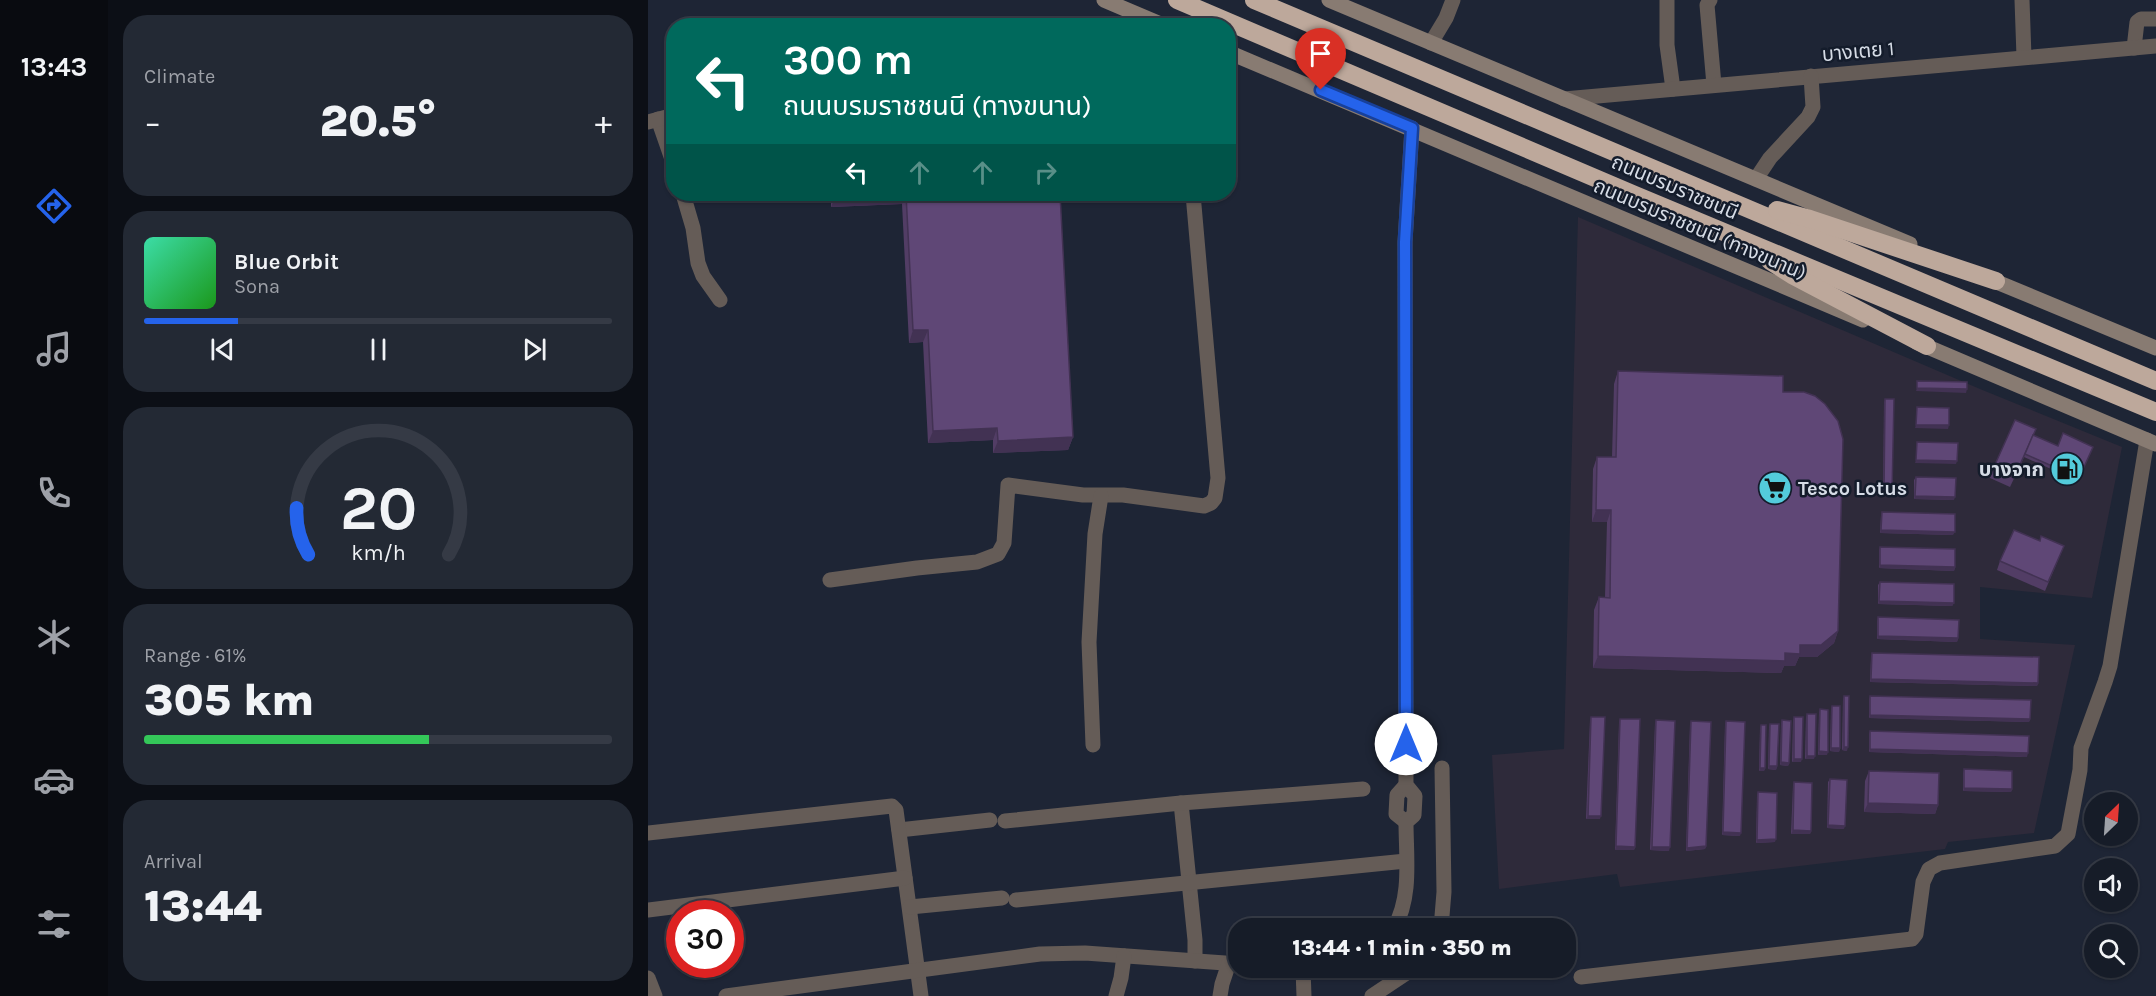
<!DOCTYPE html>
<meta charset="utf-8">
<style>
:root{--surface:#161c28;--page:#232934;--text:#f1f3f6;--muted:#9ea1a8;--line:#353a45;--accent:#2563eb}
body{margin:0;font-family:Karla,"Noto Sans Thai",sans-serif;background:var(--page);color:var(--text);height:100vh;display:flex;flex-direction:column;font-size:22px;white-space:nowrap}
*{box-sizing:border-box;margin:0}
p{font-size:20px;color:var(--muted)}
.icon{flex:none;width:33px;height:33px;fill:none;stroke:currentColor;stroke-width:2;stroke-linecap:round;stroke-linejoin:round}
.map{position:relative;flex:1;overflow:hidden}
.sheet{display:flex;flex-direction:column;gap:15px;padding:15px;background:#0c0f16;width:540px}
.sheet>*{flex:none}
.top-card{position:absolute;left:18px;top:18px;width:570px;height:183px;border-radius:24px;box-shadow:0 2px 4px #0004,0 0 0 2px var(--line);background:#00695c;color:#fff;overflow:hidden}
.needle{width:39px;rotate:25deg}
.buttons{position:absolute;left:1436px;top:792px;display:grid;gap:12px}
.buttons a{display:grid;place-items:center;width:54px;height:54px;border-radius:50%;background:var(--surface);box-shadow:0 2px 4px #0004,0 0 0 2px var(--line);font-size:30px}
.speed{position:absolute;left:18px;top:900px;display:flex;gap:12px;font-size:30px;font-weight:700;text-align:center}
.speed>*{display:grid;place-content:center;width:78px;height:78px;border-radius:50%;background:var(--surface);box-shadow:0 2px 4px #0004,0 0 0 2px var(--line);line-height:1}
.speed .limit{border:9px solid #d22;background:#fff;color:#111}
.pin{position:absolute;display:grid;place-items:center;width:51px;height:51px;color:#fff;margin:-62px -26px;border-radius:50% 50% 50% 0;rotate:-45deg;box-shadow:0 0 6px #0007}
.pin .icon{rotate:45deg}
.me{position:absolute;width:66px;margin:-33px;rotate:0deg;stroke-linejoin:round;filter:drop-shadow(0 0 4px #0008)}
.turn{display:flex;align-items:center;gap:21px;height:126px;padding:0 18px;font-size:27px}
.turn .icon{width:78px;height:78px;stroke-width:2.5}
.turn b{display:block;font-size:42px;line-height:51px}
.lanes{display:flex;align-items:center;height:57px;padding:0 18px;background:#0003;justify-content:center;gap:30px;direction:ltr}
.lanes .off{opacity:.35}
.big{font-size:45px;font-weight:800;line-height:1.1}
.sheet .card{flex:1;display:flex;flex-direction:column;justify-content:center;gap:9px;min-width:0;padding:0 21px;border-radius:24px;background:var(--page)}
.sheet .dial{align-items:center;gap:0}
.dial svg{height:156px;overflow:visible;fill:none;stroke:var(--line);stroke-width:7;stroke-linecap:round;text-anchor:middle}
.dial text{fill:var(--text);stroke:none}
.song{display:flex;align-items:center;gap:18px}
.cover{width:72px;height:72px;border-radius:9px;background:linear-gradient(135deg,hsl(160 70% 55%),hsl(120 70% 35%))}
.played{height:6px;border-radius:3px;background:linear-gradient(90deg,var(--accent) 20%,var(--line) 20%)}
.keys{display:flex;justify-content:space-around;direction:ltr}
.heat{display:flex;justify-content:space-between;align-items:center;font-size:33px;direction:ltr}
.charge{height:9px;border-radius:4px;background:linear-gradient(90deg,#34c759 61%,var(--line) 0)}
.trip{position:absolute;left:580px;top:918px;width:348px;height:60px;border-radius:24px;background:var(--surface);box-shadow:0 2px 4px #0004,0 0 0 2px var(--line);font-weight:800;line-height:60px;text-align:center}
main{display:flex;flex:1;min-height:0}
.tabs{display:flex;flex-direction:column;width:108px;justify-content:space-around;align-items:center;background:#090b10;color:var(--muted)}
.tabs .icon{width:42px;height:42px}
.tabs .current{color:var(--accent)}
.tabs b{font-size:27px;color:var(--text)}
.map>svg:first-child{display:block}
.commercial{fill:#2e2a3a}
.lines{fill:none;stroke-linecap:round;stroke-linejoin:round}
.street{stroke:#655c57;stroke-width:15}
.secondary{stroke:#887b72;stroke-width:15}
.highway{stroke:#bda89b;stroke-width:18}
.wall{fill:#523d65}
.shaded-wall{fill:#423253}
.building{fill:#5f4776;stroke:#423253;stroke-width:1.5}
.route-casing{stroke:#184099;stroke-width:15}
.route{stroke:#2563eb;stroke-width:10}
.labels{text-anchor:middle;stroke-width:5;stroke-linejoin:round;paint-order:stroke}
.street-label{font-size:20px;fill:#d6dce6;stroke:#141c2b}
.poi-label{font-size:20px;font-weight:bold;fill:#d6dce6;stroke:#141c2b;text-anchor:end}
</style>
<main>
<nav class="tabs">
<b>13:43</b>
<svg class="icon current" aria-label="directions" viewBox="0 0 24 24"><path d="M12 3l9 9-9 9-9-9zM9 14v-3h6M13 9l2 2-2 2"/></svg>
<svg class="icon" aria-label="music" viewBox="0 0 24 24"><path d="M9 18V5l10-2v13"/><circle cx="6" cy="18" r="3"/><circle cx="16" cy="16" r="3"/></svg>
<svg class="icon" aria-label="phone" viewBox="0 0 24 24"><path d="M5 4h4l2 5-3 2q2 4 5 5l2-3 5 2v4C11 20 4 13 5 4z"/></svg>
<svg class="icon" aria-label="climate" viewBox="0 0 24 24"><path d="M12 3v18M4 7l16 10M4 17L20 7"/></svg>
<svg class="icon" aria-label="car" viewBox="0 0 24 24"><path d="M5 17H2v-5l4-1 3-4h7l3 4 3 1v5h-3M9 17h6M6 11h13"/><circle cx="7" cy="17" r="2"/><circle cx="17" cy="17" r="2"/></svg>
<svg class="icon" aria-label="filters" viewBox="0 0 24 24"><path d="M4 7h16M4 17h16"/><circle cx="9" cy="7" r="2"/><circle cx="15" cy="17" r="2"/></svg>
</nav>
<section class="sheet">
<div class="card"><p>Climate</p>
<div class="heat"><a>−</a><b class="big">20.5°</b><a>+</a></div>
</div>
<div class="card">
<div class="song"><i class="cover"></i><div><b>Blue Orbit</b><p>Sona</p></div></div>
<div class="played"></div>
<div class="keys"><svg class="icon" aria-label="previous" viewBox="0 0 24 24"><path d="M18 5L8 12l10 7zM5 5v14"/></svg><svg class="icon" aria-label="pause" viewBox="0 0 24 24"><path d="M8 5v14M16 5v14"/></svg><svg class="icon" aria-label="next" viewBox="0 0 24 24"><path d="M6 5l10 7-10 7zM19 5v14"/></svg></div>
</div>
<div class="card dial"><svg viewBox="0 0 100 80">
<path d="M14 69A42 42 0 1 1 86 69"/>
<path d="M14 69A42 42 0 0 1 8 45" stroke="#2563eb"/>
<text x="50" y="56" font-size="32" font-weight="700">20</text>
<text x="50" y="72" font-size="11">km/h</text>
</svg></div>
<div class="card"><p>Range · 61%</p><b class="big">305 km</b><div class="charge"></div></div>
<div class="card"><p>Arrival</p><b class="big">13:44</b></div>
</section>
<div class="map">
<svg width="1508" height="996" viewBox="0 0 1508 996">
<rect width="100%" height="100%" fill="#1e2535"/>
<path class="commercial" d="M 930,217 L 1332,389 L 1474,447 L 1444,598 L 1332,587 L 1332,639 L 1427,645 L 1386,833 L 1300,842 L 1297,849 L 972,887 L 969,874 L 851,889 L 844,755 L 916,749 Z"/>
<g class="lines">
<g class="street">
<path d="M 1019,0 L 1019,45 L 1025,89"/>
<path d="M 1062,0 L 1059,5 L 1066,85"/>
<path d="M 1374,0 L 1376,57"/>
<path d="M 783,43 L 798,18 L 805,0"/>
<path d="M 1486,48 L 1489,22 L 1493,19 L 1508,19"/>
<path d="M 916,99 L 1508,46"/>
<path d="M 10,119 L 26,165"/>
<path d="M 0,122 L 26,115"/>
<path d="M 1108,179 L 1122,158 L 1160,117 L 1165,107 L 1163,76"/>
<path d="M 35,194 L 45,228 L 50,263 L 55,276 L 72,300"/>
<path d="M 182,580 L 269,568 L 329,562 L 350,554 L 356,543 L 360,485 L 435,495 L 475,495 L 556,506 L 563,503 L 567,498 L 570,478 L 545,194"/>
<path d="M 445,745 L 441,642 L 447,534 L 453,496"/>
<path d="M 533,803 L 547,940 L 547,961"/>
<path d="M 357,821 L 533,803 L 715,789"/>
<path d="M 758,822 L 748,814 L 749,795 L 758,785"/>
<path d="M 251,830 L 342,820"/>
<path d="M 0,833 L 244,806 L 248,810 L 273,996"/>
<path d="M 368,900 L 758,861"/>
<path d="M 262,907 L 354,898"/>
<path d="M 0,910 L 257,878"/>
<path d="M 746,928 C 764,897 758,857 758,822 L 766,815 L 767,796 L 758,785 L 757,242 L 764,128"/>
<path d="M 793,928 L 796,892 L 794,768"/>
<path d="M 634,968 L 677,971 L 703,968"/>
<path d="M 655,969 L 656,996"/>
<path d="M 933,977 L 1264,939 L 1268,934 L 1275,882 L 1281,869 L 1292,863 L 1407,846 L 1420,834 L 1432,770 L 1433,748 L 1457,682 L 1462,666 L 1499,440"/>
<path d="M 0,978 L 7,996"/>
<path d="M 78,996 L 392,954 L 437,953 L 591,964"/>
<path d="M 468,996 L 473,978 L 476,956"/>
<path d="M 572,996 L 574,984 L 581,963"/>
<path d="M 724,996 L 766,968"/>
</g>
<g class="secondary">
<path d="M 456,0 L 517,26"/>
<path d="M 681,0 L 1262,244"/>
<path d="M 580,52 L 1215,320"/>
<path d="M 1339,278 L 1508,348"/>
<path d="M 1268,342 L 1508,444"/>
</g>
<g class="highway">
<path d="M 529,0 L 987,195 L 1508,412"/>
<path d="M 606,0 L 1508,381"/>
<path d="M 1129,210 L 1162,219 L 1348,281"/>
<path d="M 1122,261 L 1144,275 L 1279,346"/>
</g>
</g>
<g class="wall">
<path d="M 183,194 L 412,194 L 425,437 L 420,450 L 345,453 L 345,440 L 280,443 L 275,342 L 261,343 L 254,204 L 183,207 Z"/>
<path d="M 970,371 L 1135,392 L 1190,631 L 1186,643 L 1169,657 L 1151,657 L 1147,666 L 1136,666 L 1133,673 L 945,668 L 946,610 L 951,597 L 957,597 L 959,522 L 944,522 L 945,469 L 949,457 L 964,457 L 966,384 Z"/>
<path d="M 1237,399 L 1244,493 L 1243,496 L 1235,496 L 1236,402 Z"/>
<path d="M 1388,429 L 1385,435 L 1410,446 L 1445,447 L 1430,481 L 1376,457 L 1377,455 L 1362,487 L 1342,478 L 1345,469 Z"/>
<path d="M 1268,477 L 1306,500 L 1266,499 L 1266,480 Z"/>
<path d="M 1234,512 L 1305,535 L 1232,533 L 1233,515 Z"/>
<path d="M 1392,541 L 1416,546 L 1397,591 L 1349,570 L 1352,561 Z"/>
<path d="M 1232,547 L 1307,567 L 1306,571 L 1231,568 L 1231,550 Z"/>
<path d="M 1232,582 L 1306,603 L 1304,606 L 1230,604 L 1230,585 Z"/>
<path d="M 1230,617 L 1310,638 L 1309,642 L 1229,639 L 1229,621 Z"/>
<path d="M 1224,653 L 1390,683 L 1389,686 L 1222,682 L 1223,656 Z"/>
<path d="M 1196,696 L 1199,751 L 1194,750 L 1195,699 Z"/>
<path d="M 1222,696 L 1382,719 L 1381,722 L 1221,718 L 1221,699 Z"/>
<path d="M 1184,706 L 1192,748 L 1191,752 L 1182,751 L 1183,709 Z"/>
<path d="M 1172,709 L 1179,755 L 1170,755 L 1171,713 Z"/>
<path d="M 1159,714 L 1166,759 L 1157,759 L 1158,717 Z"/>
<path d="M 943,717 L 952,819 L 938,819 L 942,720 Z"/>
<path d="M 1146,717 L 1153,762 L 1144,762 L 1145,720 Z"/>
<path d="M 972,719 L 987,847 L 986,850 L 967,850 L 971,722 Z"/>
<path d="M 1008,720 L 1021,851 L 1002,850 L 1007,723 Z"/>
<path d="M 1134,720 L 1141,763 L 1140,766 L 1132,765 L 1133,723 Z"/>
<path d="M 1043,721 L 1058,846 L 1057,849 L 1038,851 L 1042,724 Z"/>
<path d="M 1078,721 L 1092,836 L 1074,835 L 1077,724 Z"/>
<path d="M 1122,724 L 1129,766 L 1128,770 L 1120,769 L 1121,727 Z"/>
<path d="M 1113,725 L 1117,768 L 1116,771 L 1111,771 L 1112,728 Z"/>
<path d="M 1222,731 L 1379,757 L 1221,752 L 1221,734 Z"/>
<path d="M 1316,769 L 1364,789 L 1363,792 L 1315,791 L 1315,773 Z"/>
<path d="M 1221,771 L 1290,805 L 1287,814 L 1216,812 L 1217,781 Z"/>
<path d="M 1182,779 L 1196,829 L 1179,828 L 1180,782 Z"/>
<path d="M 1146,782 L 1163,831 L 1162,834 L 1143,834 L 1145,785 Z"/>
<path d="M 1110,792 L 1127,842 L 1108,843 L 1109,795 Z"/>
</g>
<g class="shaded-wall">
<path d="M 227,194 L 258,194 L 254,204 L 183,207 L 188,195 Z"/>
<path d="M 265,330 L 280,330 L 275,342 L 261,343 Z"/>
<path d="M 1269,388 L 1319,389 L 1318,393 L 1268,391 Z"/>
<path d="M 1268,425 L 1301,425 L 1300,429 L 1267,428 Z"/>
<path d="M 349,428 L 345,440 L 280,443 L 285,431 Z"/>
<path d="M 425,437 L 420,450 L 345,453 L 350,441 Z"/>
<path d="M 1268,460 L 1309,461 L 1308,464 L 1267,463 Z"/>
<path d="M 1236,493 L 1244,493 L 1243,496 L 1235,496 Z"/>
<path d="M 1267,496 L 1307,497 L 1306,500 L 1266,499 Z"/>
<path d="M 948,510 L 963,510 L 959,522 L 944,522 Z"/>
<path d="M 1233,530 L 1307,532 L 1305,535 L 1232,533 Z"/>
<path d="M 1232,565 L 1307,567 L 1306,571 L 1231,568 Z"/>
<path d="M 1231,601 L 1306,603 L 1304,606 L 1230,604 Z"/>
<path d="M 1190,631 L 1186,643 L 1169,657 L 1151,657 L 1147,666 L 1136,666 L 1133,673 L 945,668 L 950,656 L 1137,653 L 1152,645 Z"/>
<path d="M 1230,636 L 1310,638 L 1309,642 L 1229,639 Z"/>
<path d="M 1223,679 L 1390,683 L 1389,686 L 1222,682 Z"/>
<path d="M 1222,715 L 1382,719 L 1381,722 L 1221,718 Z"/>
<path d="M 1196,747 L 1200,747 L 1199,751 L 1194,750 Z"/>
<path d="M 1183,748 L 1192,748 L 1191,752 L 1182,751 Z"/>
<path d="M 1222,749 L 1380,753 L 1379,757 L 1221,752 Z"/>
<path d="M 1171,751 L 1180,752 L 1179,755 L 1170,755 Z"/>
<path d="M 1159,756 L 1167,756 L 1166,759 L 1157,759 Z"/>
<path d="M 1146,759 L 1154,759 L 1153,762 L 1144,762 Z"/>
<path d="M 1133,762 L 1141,763 L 1140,766 L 1132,765 Z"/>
<path d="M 1121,766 L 1129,766 L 1128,770 L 1120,769 Z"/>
<path d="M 1112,768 L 1117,768 L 1116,771 L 1111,771 Z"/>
<path d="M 1316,788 L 1364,789 L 1363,792 L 1315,791 Z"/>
<path d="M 1220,803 L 1290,805 L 1287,814 L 1216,812 Z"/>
<path d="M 940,816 L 953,816 L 952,819 L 938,819 Z"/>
<path d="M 1180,825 L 1197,826 L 1196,829 L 1179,828 Z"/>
<path d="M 1145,830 L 1163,831 L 1162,834 L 1143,834 Z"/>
<path d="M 1075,832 L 1093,833 L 1092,836 L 1074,835 Z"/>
<path d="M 1128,839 L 1127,842 L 1108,843 L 1109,840 Z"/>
<path d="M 968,846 L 987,847 L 986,850 L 967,850 Z"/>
<path d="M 1058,846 L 1057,849 L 1038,851 L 1039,848 Z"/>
<path d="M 1004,847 L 1022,847 L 1021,851 L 1002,850 Z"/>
</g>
<g class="building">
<path d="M 188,194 L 227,194 L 188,195 Z"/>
<path d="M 258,194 L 412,194 L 425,437 L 350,441 L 349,428 L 285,431 L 280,330 L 265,330 Z"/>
<path d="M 970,371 L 1135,376 L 1135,392 L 1156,392 L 1167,396 L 1177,404 L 1190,421 L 1195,439 L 1190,631 L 1173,645 L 1152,645 L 1152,654 L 1137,653 L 1137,661 L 950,656 L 951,597 L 962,598 L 963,510 L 948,510 L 949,457 L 968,457 Z"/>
<path d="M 1269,381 L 1319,382 L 1319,389 L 1269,388 Z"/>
<path d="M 1237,399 L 1246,399 L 1244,493 L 1236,493 Z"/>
<path d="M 1269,407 L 1301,408 L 1301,425 L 1268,425 Z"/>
<path d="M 1367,420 L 1388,429 L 1366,478 L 1345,469 Z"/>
<path d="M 1415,433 L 1445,447 L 1431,478 L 1377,454 L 1385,435 L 1410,446 Z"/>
<path d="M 1269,442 L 1310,443 L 1309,461 L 1268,460 Z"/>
<path d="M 1268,477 L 1308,478 L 1307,497 L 1267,496 Z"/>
<path d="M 1234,512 L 1307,514 L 1307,532 L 1233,530 Z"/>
<path d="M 1366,530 L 1392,541 L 1393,536 L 1416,546 L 1400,582 L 1352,561 Z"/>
<path d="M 1232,547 L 1307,549 L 1307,567 L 1232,565 Z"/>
<path d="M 1232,582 L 1306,584 L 1306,603 L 1231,601 Z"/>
<path d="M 1230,617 L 1311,620 L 1310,638 L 1230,636 Z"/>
<path d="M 1224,653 L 1391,657 L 1390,683 L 1223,679 Z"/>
<path d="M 1196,696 L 1201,696 L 1200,747 L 1196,747 Z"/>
<path d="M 1222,696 L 1383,700 L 1382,719 L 1222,715 Z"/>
<path d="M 1184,706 L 1192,706 L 1192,748 L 1183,748 Z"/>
<path d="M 1172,709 L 1180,710 L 1180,752 L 1171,751 Z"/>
<path d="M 1159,714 L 1168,714 L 1167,756 L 1159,756 Z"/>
<path d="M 943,717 L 957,717 L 953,816 L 940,816 Z"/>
<path d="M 1146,717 L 1155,717 L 1154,759 L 1146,759 Z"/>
<path d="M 972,719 L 992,719 L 987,847 L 968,846 Z"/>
<path d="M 1008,720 L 1027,721 L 1022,847 L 1004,847 Z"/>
<path d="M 1134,720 L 1143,721 L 1141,763 L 1133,762 Z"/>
<path d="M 1043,721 L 1063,722 L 1058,846 L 1039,848 Z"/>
<path d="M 1078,721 L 1097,722 L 1093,833 L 1075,832 Z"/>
<path d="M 1122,724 L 1131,724 L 1129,766 L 1121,766 Z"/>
<path d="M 1113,725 L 1118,725 L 1117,768 L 1112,768 Z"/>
<path d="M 1222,731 L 1381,736 L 1380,753 L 1222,749 Z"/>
<path d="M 1316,769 L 1364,771 L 1364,789 L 1316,788 Z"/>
<path d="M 1221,771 L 1291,773 L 1290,805 L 1220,803 Z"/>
<path d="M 1182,779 L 1199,780 L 1197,826 L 1180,825 Z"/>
<path d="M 1146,782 L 1164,783 L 1163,831 L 1145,830 Z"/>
<path d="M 1110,792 L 1129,793 L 1128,839 L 1109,840 Z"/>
</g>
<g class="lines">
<defs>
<path id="route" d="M 673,90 L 764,128 L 757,242 L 758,744"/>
</defs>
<use href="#route" class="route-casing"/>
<use href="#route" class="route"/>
</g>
<defs>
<symbol id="fuel-disc" viewBox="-11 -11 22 22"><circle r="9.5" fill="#53cbdb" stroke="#141c2b"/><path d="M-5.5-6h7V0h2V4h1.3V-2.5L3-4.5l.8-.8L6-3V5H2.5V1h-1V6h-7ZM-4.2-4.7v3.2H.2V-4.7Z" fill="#111"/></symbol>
<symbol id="supermarket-disc" viewBox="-11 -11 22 22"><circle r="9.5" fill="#53cbdb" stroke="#141c2b"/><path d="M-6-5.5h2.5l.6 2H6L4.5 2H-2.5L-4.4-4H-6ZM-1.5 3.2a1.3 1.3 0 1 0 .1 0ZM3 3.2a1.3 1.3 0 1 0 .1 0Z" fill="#111"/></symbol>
</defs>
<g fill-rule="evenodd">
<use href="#fuel-disc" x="1400" y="450" width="38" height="38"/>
<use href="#supermarket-disc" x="1108" y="469" width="38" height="38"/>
</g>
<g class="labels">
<g class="street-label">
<text transform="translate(1210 51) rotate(-5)" y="7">บางเตย 1</text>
<text transform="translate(1027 187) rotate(23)" y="7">ถนนบรมราชชนนี</text>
<text transform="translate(1052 229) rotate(23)" y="7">ถนนบรมราชชนนี (ทางขนาน)</text>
</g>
<g class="poi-label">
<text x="1396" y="476">บางจาก</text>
<text x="1150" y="495" text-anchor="start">Tesco Lotus</text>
</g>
</g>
</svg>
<div class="buttons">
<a><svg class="needle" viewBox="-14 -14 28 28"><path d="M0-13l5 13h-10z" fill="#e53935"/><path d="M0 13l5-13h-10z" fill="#9ea1a8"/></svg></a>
<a><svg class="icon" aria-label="sound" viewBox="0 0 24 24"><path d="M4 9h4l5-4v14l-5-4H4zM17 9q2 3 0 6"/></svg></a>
<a><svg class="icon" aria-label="search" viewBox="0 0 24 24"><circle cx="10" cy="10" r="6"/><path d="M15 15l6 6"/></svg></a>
</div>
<div class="speed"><div class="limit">30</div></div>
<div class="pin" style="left:673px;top:90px;background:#d93025"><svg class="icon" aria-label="arrive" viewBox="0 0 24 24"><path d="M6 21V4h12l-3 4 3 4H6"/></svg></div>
<svg class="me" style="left:758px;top:744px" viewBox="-20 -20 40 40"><circle r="19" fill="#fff"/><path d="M0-13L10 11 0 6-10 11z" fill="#2563eb"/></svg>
<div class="trip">13:44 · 1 min · 350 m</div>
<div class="top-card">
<div class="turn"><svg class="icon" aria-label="left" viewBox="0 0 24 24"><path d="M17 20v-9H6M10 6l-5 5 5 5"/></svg><div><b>300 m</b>ถนนบรมราชชนนี (ทางขนาน)</div></div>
<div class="lanes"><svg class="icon" aria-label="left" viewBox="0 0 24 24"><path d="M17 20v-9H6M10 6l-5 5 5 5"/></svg><svg class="icon off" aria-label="ahead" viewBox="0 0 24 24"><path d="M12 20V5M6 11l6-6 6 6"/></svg><svg class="icon off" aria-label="ahead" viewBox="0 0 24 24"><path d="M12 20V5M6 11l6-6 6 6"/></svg><svg class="icon off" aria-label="right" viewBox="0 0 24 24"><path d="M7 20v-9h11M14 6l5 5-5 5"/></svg></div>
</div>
</div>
</main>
